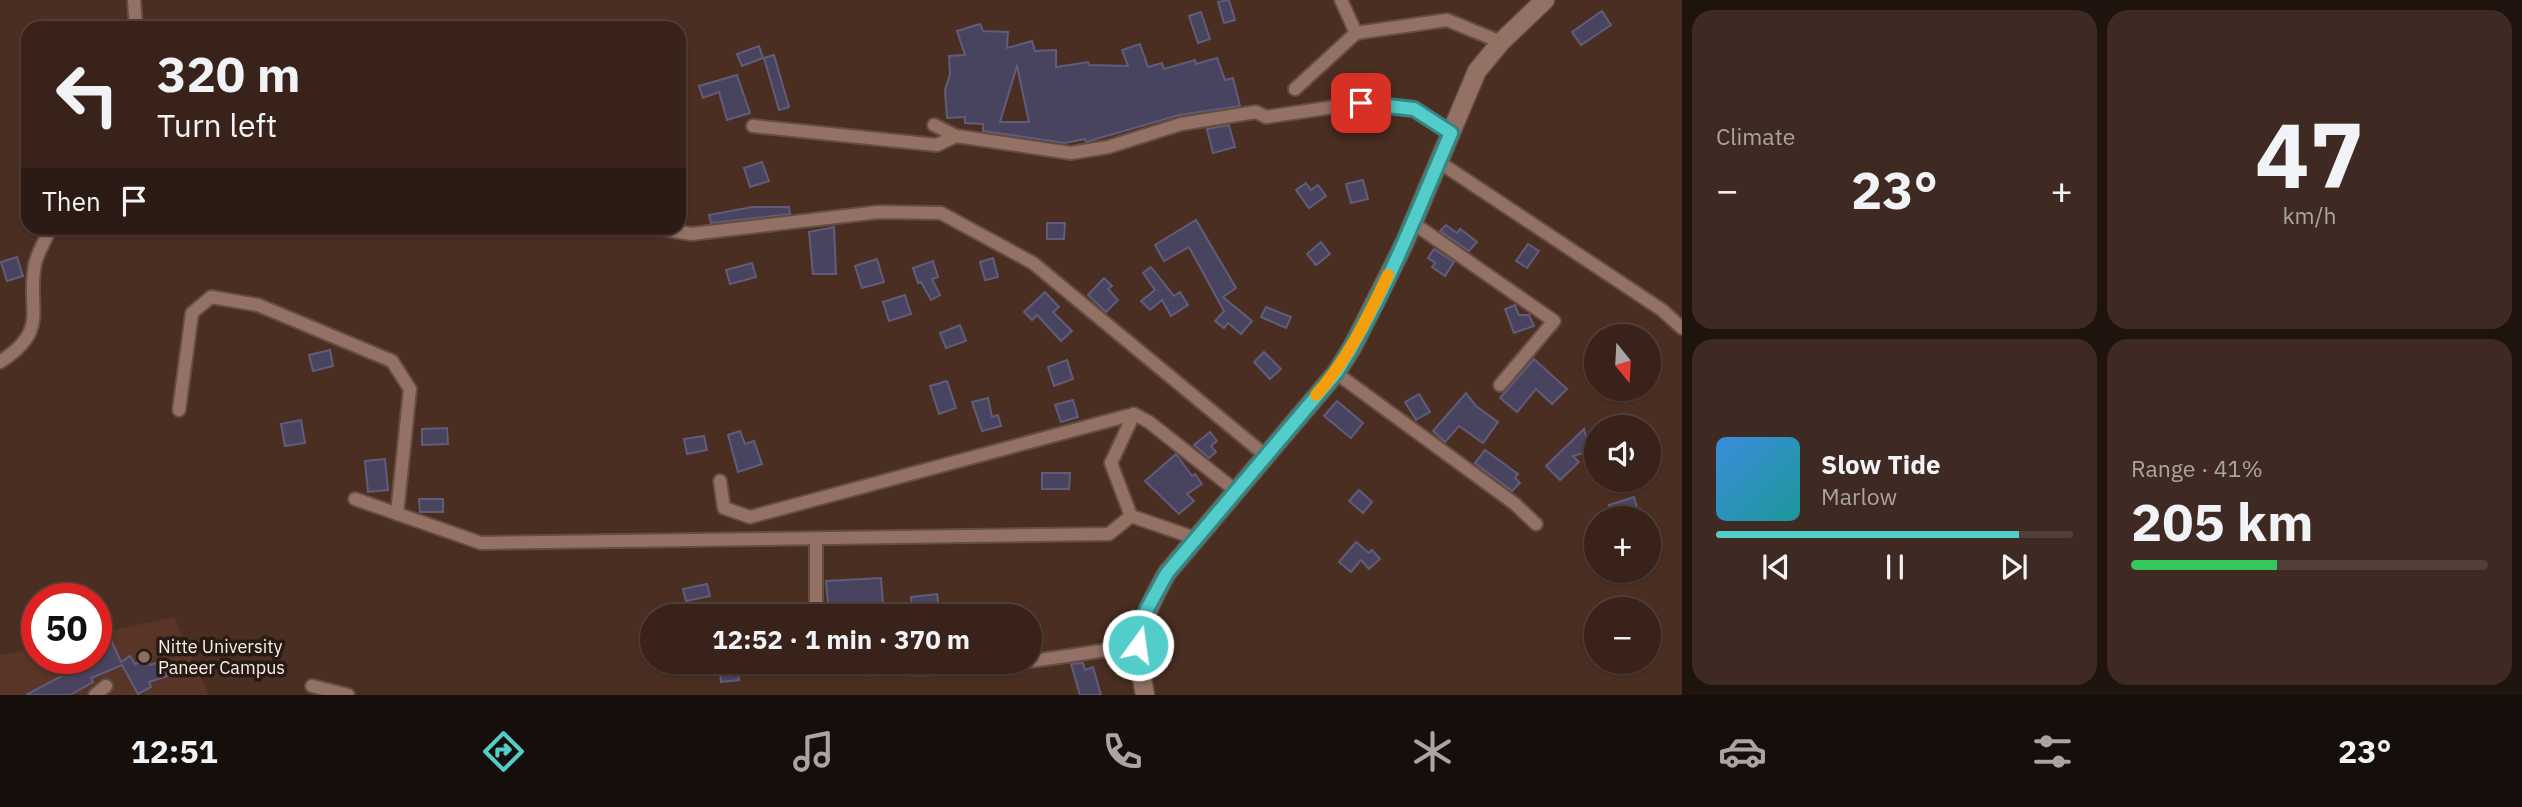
<!DOCTYPE html>
<meta charset="utf-8">
<style>
:root{--surface:#38221a;--page:#3f2a23;--text:#f1f3f6;--muted:#aba4a2;--line:#523f39;--accent:#53cdc9}
body{margin:0;font-family:"IBM Plex Sans",sans-serif;background:var(--page);color:var(--text);height:100vh;display:flex;flex-direction:column;font-size:26px;white-space:nowrap}
*{box-sizing:border-box;margin:0}
p{font-size:23px;color:var(--muted)}
.icon{flex:none;width:38px;height:38px;fill:none;stroke:currentColor;stroke-width:2;stroke-linecap:round;stroke-linejoin:round}
.map{position:relative;flex:1;overflow:hidden}
.side{display:flex;flex-direction:column;gap:10px;padding:10px;background:#1f130e;width:840px}
.side>*{flex:none}
.top-card{position:absolute;left:21px;top:21px;width:665px;height:214px;border-radius:21px;box-shadow:0 2px 5px #0004,0 0 0 2px var(--line);background:#38221a;color:var(--text);overflow:hidden}
.needle{width:46px;rotate:162deg}
.controls{position:absolute;left:1584px;top:324px;display:grid;gap:14px}
.controls a{display:grid;place-items:center;width:77px;height:77px;border-radius:50%;background:var(--surface);box-shadow:0 2px 5px #0004,0 0 0 2px var(--line);font-size:35px}
.speed{position:absolute;left:21px;top:583px;display:flex;gap:14px;font-size:35px;font-weight:700;text-align:center}
.speed>*{display:grid;place-content:center;width:91px;height:91px;border-radius:50%;background:var(--surface);box-shadow:0 2px 5px #0004,0 0 0 2px var(--line);line-height:1}
.speed .limit{border:10px solid #d22;background:#fff;color:#111}
.pin{position:absolute;display:grid;place-items:center;width:60px;height:60px;color:#fff;margin:-30px;border-radius:14px;box-shadow:0 4px 10px #0006}
.me{position:absolute;width:77px;margin:-38px;rotate:14deg;stroke-linejoin:round;filter:drop-shadow(0 0 5px #0008)}
.turn{display:flex;align-items:center;gap:24px;height:147px;padding:0 21px;font-size:32px}
.turn .icon{width:91px;height:91px;stroke-width:2.5}
.turn b{display:block;font-size:49px;line-height:60px}
.then{display:flex;align-items:center;height:66px;padding:0 21px;background:#0003;gap:14px;font-size:26px}
.big{font-size:52px;font-weight:800;line-height:1.1}
.side .tile{flex:1;display:flex;flex-direction:column;justify-content:center;gap:10px;min-width:0;padding:0 24px;border-radius:21px;background:var(--page)}
.side .dial{align-items:center;gap:0}
.dial b{font-size:91px;line-height:1}
.song{display:flex;align-items:center;gap:21px}
.cover{width:84px;height:84px;border-radius:10px;background:linear-gradient(135deg,hsl(210 70% 55%),hsl(180 70% 35%))}
.played{height:7px;border-radius:4px;background:linear-gradient(90deg,var(--accent) 85%,var(--line) 85%)}
.keys{display:flex;justify-content:space-around;direction:ltr}
.heat{display:flex;justify-content:space-between;align-items:center;font-size:38px;direction:ltr}
.charge{height:10px;border-radius:5px;background:linear-gradient(90deg,#34c759 41%,var(--line) 0)}
.side .tiles{flex:1;display:grid;gap:10px;grid-template-columns:repeat(2,1fr)}
.trip{position:absolute;left:640px;top:604px;width:402px;height:70px;border-radius:35px;background:var(--surface);box-shadow:0 2px 5px #0004,0 0 0 2px var(--line);font-weight:800;line-height:70px;text-align:center}
.tab-bar{display:flex;height:112px;justify-content:space-around;align-items:center;background:#160e0a;color:var(--muted)}
.tab-bar .icon{width:49px;height:49px}
.tab-bar .current{color:var(--accent)}
.tab-bar b{font-size:32px;color:var(--text)}
main{display:flex;flex:1;min-height:0}
.map>svg:first-child{display:block}
.built{fill:#583526}
.building{fill:#48435e;stroke:#615c79;stroke-width:2;fill-rule:evenodd}
.lines{fill:none;stroke-linecap:round;stroke-linejoin:round}
.street-casing{stroke:#654d42;stroke-width:16}
.secondary-casing{stroke:#654d42;stroke-width:21}
.street{stroke:#937265;stroke-width:12}
.secondary{stroke:#937265;stroke-width:18}
.route-casing{stroke:#368583;stroke-width:18}
.route{stroke:#53cdc9;stroke-width:12}
.slow{stroke:#f59e0b;stroke-width:12}
.education-dot{fill:#8d6e63;stroke:#261a14;stroke-width:2.5}
.labels{text-anchor:middle;stroke-width:7;stroke-linejoin:round;paint-order:stroke}
.poi-label{font-size:18px;fill:#feebe3;stroke:#261a14;text-anchor:start}
</style>
<main>
<div class="map">
<svg width="1682" height="695" viewBox="0 0 1682 695">
<rect width="100%" height="100%" fill="#4a2e22"/>
<path class="built" d="M 174,617 L 209,695 L 0,695 L 0,655 L 37,648 L 37,658 L 96,658 L 96,634 Z"/>
<g class="building">
<path d="M 1229,0 L 1235,20 L 1224,23 L 1218,2 Z"/>
<path d="M 1602,11 L 1611,25 L 1581,45 L 1572,32 Z"/>
<path d="M 1201,12 L 1210,39 L 1198,43 L 1189,16 Z"/>
<path d="M 980,24 L 983,31 L 1008,32 L 1007,48 L 1032,41 L 1035,51 L 1056,50 L 1056,67 L 1088,62 L 1089,65 L 1128,66 L 1122,50 L 1140,44 L 1148,67 L 1162,63 L 1164,69 L 1195,60 L 1196,64 L 1217,58 L 1225,80 L 1233,78 L 1240,106 L 1179,115 L 1086,142 L 1085,139 L 1065,143 L 983,131 L 983,124 L 965,123 L 965,117 L 947,118 L 945,90 L 950,74 L 949,56 L 965,55 L 957,31 ZM 1017,66 L 1029,122 L 1000,122 Z"/>
<path d="M 759,46 L 763,58 L 742,66 L 737,54 Z"/>
<path d="M 774,55 L 789,107 L 779,110 L 764,58 Z"/>
<path d="M 737,75 L 750,113 L 727,120 L 719,92 L 703,98 L 699,86 Z"/>
<path d="M 1229,125 L 1235,147 L 1213,153 L 1207,129 Z"/>
<path d="M 762,162 L 769,181 L 750,187 L 744,168 Z"/>
<path d="M 1363,180 L 1368,199 L 1351,203 L 1346,184 Z"/>
<path d="M 1306,183 L 1311,190 L 1318,185 L 1326,196 L 1309,208 L 1296,190 Z"/>
<path d="M 752,207 L 789,207 L 790,214 L 711,223 L 709,215 Z"/>
<path d="M 1196,220 L 1236,288 L 1223,297 L 1252,321 L 1241,334 L 1228,323 L 1224,328 L 1215,321 L 1224,311 L 1189,247 L 1164,261 L 1155,245 Z"/>
<path d="M 1047,223 L 1065,223 L 1064,239 L 1047,239 Z"/>
<path d="M 1446,225 L 1457,233 L 1460,229 L 1477,242 L 1469,251 L 1440,231 Z"/>
<path d="M 834,227 L 836,274 L 813,274 L 809,232 Z"/>
<path d="M 1321,242 L 1330,254 L 1316,265 L 1307,254 Z"/>
<path d="M 1528,244 L 1539,251 L 1527,268 L 1516,261 Z"/>
<path d="M 1434,249 L 1454,262 L 1445,276 L 1432,267 L 1435,263 L 1428,258 Z"/>
<path d="M 17,257 L 23,276 L 7,281 L 1,262 Z"/>
<path d="M 993,258 L 998,277 L 985,280 L 980,262 Z"/>
<path d="M 877,259 L 884,282 L 862,288 L 855,266 Z"/>
<path d="M 933,261 L 938,277 L 932,279 L 940,295 L 931,300 L 921,282 L 918,283 L 913,268 Z"/>
<path d="M 752,263 L 756,277 L 730,284 L 726,270 Z"/>
<path d="M 1151,267 L 1174,296 L 1180,292 L 1188,305 L 1171,316 L 1162,300 L 1150,310 L 1141,301 L 1155,290 L 1143,273 Z"/>
<path d="M 1104,278 L 1112,286 L 1108,289 L 1118,300 L 1106,312 L 1088,295 Z"/>
<path d="M 1045,292 L 1059,307 L 1053,312 L 1072,331 L 1061,341 L 1037,315 L 1032,320 L 1024,312 Z"/>
<path d="M 905,295 L 911,314 L 889,321 L 883,302 Z"/>
<path d="M 1515,305 L 1519,315 L 1529,315 L 1534,326 L 1514,333 L 1505,309 Z"/>
<path d="M 1266,307 L 1291,317 L 1286,328 L 1261,317 Z"/>
<path d="M 960,325 L 966,341 L 946,348 L 940,333 Z"/>
<path d="M 330,350 L 333,366 L 313,371 L 309,355 Z"/>
<path d="M 1264,352 L 1281,369 L 1270,379 L 1254,362 Z"/>
<path d="M 1534,359 L 1567,389 L 1552,404 L 1536,389 L 1517,412 L 1500,398 Z"/>
<path d="M 1067,360 L 1073,379 L 1054,386 L 1048,367 Z"/>
<path d="M 947,381 L 956,408 L 939,414 L 930,386 Z"/>
<path d="M 1466,393 L 1476,406 L 1498,422 L 1483,443 L 1459,426 L 1445,442 L 1433,431 Z"/>
<path d="M 1419,394 L 1430,412 L 1416,420 L 1405,402 Z"/>
<path d="M 988,398 L 992,417 L 998,415 L 1001,426 L 982,431 L 972,402 Z"/>
<path d="M 1073,400 L 1078,417 L 1061,422 L 1055,405 Z"/>
<path d="M 1337,401 L 1363,423 L 1351,438 L 1324,416 Z"/>
<path d="M 301,420 L 305,443 L 285,446 L 281,424 Z"/>
<path d="M 447,428 L 448,444 L 422,445 L 422,429 Z"/>
<path d="M 1584,429 L 1590,451 L 1573,456 L 1579,462 L 1560,480 L 1546,466 Z"/>
<path d="M 740,431 L 745,444 L 754,441 L 762,464 L 738,472 L 728,435 Z"/>
<path d="M 1210,432 L 1217,441 L 1211,446 L 1216,452 L 1209,458 L 1194,445 Z"/>
<path d="M 704,436 L 707,450 L 687,454 L 684,439 Z"/>
<path d="M 1485,450 L 1518,474 L 1515,478 L 1520,483 L 1512,491 L 1475,463 Z"/>
<path d="M 1176,454 L 1192,476 L 1195,474 L 1202,484 L 1187,494 L 1194,501 L 1179,514 L 1145,481 Z"/>
<path d="M 385,459 L 388,490 L 368,492 L 365,461 Z"/>
<path d="M 1042,473 L 1070,473 L 1069,489 L 1042,489 Z"/>
<path d="M 1359,490 L 1372,502 L 1363,513 L 1349,501 Z"/>
<path d="M 1634,497 L 1640,518 L 1613,518 L 1609,505 Z"/>
<path d="M 419,499 L 443,499 L 443,512 L 420,512 Z"/>
<path d="M 1356,542 L 1369,553 L 1372,550 L 1380,559 L 1369,569 L 1361,560 L 1351,572 L 1339,562 Z"/>
<path d="M 881,578 L 884,616 L 829,616 L 826,581 Z"/>
<path d="M 707,584 L 710,596 L 686,601 L 683,589 Z"/>
<path d="M 937,594 L 940,616 L 913,616 L 911,597 Z"/>
<path d="M 796,604 L 796,616 L 773,616 L 773,605 Z"/>
<path d="M 111,640 L 121,662 L 130,656 L 135,664 L 148,660 L 150,665 L 162,661 L 167,676 L 149,682 L 151,687 L 138,694 L 122,665 L 91,678 L 93,682 L 70,695 L 26,695 L 96,658 L 96,646 Z"/>
<path d="M 719,662 L 737,662 L 739,680 L 721,682 Z"/>
<path d="M 1083,663 L 1085,670 L 1093,667 L 1101,695 L 1080,695 L 1071,664 Z"/>
</g>
<g class="lines">
<defs>
<g id="street">
<path d="M 134,0 L 136,28"/>
<path d="M 1341,0 L 1356,33 L 1447,20 L 1501,42"/>
<path d="M 1295,89 L 1356,33"/>
<path d="M 934,125 L 956,136"/>
<path d="M 753,126 L 937,145 L 956,136 L 1071,153 L 1108,147 L 1181,124 L 1256,112 L 1266,117 L 1361,103 L 1414,109 L 1451,133"/>
<path d="M 1439,162 L 1662,310 L 1682,328"/>
<path d="M 1413,223 L 1554,321 L 1500,385"/>
<path d="M 657,228 L 691,234 L 879,212 L 941,213 L 1033,263 L 1265,455"/>
<path d="M 0,362 C 51,329 26,311 35,264 C 38,251 46,240 50,228"/>
<path d="M 1336,373 L 1515,504 L 1536,524"/>
<path d="M 179,410 L 192,313 L 211,297 L 258,305 L 392,361 L 410,389 L 397,514"/>
<path d="M 720,481 L 724,508 L 750,517 L 1134,414 L 1149,422 L 1235,490"/>
<path d="M 355,499 L 481,543 L 1109,534 L 1131,516 L 1195,538"/>
<path d="M 1131,516 L 1111,463 L 1134,414"/>
<path d="M 816,539 L 816,616"/>
<path d="M 823,662 C 847,670 872,668 897,668 C 979,671 1057,658 1138,645"/>
<path d="M 312,686 L 348,695"/>
<path d="M 95,695 L 106,686"/>
</g>
<path id="secondary" d="M 1145,695 C 1134,640 1140,621 1167,573 L 1336,373 L 1353,346 L 1404,244 L 1477,71 L 1501,42 L 1545,0"/>
</defs>
<use href="#street" class="street-casing"/>
<use href="#secondary" class="secondary-casing"/>
<use href="#street" class="street"/>
<use href="#secondary" class="secondary"/>
</g>
<g class="lines">
<defs>
<path id="route" d="M 1138,645 L 1147,609 L 1167,573 L 1336,373 C 1384,298 1416,214 1451,133 L 1414,109 L 1361,103"/>
</defs>
<use href="#route" class="route-casing"/>
<use href="#route" class="route"/>
<path class="slow" d="M 1316,395 C 1348,359 1367,318 1388,275"/>
</g>
<circle class="education-dot" cx="144" cy="657" r="7"/>
<g class="labels">
<g class="poi-label">
<text x="158" y="653">Nitte University<tspan x="158" dy="21">Paneer Campus</tspan></text>
</g>
</g>
</svg>
<div class="controls">
<a><svg class="needle" viewBox="-14 -14 28 28"><path d="M0-13l5 13h-10z" fill="#e53935"/><path d="M0 13l5-13h-10z" fill="#aba4a2"/></svg></a>
<a><svg class="icon" aria-label="sound" viewBox="0 0 24 24"><path d="M4 9h4l5-4v14l-5-4H4zM17 9q2 3 0 6"/></svg></a>
<a>+</a>
<a>−</a>
</div>
<div class="speed"><div class="limit">50</div></div>
<div class="pin" style="left:1361px;top:103px;background:#d93025"><svg class="icon" aria-label="arrive" viewBox="0 0 24 24"><path d="M6 21V4h12l-3 4 3 4H6"/></svg></div>
<svg class="me" style="left:1138px;top:645px" viewBox="-20 -20 40 40"><circle r="17" fill="#53cdc9" stroke="#fff" stroke-width="3"/><path d="M0-11L8 9 0 5-8 9z" fill="#fff"/></svg>
<div class="trip">12:52 · 1 min · 370 m</div>
<div class="top-card">
<div class="turn"><svg class="icon" aria-label="left" viewBox="0 0 24 24"><path d="M17 20v-9H6M10 6l-5 5 5 5"/></svg><div><b>320 m</b>Turn left</div></div>
<div class="then">Then<svg class="icon" aria-label="arrive" viewBox="0 0 24 24"><path d="M6 21V4h12l-3 4 3 4H6"/></svg></div>
</div>
</div>
<section class="side">
<div class="tiles">
<div class="tile"><p>Climate</p>
<div class="heat"><a>−</a><b class="big">23°</b><a>+</a></div>
</div>
<div class="tile dial"><b>47</b><p>km/h</p></div>
<div class="tile">
<div class="song"><i class="cover"></i><div><b>Slow Tide</b><p>Marlow</p></div></div>
<div class="played"></div>
<div class="keys"><svg class="icon" aria-label="previous" viewBox="0 0 24 24"><path d="M18 5L8 12l10 7zM5 5v14"/></svg><svg class="icon" aria-label="pause" viewBox="0 0 24 24"><path d="M8 5v14M16 5v14"/></svg><svg class="icon" aria-label="next" viewBox="0 0 24 24"><path d="M6 5l10 7-10 7zM19 5v14"/></svg></div>
</div>
<div class="tile"><p>Range · 41%</p><b class="big">205 km</b><div class="charge"></div></div>
</div>
</section>
</main>
<nav class="tab-bar">
<b>12:51</b>
<svg class="icon current" aria-label="directions" viewBox="0 0 24 24"><path d="M12 3l9 9-9 9-9-9zM9 14v-3h6M13 9l2 2-2 2"/></svg>
<svg class="icon" aria-label="music" viewBox="0 0 24 24"><path d="M9 18V5l10-2v13"/><circle cx="6" cy="18" r="3"/><circle cx="16" cy="16" r="3"/></svg>
<svg class="icon" aria-label="phone" viewBox="0 0 24 24"><path d="M5 4h4l2 5-3 2q2 4 5 5l2-3 5 2v4C11 20 4 13 5 4z"/></svg>
<svg class="icon" aria-label="climate" viewBox="0 0 24 24"><path d="M12 3v18M4 7l16 10M4 17L20 7"/></svg>
<svg class="icon" aria-label="car" viewBox="0 0 24 24"><path d="M5 17H2v-5l4-1 3-4h7l3 4 3 1v5h-3M9 17h6M6 11h13"/><circle cx="7" cy="17" r="2"/><circle cx="17" cy="17" r="2"/></svg>
<svg class="icon" aria-label="filters" viewBox="0 0 24 24"><path d="M4 7h16M4 17h16"/><circle cx="9" cy="7" r="2"/><circle cx="15" cy="17" r="2"/></svg>
<b>23°</b>
</nav>
